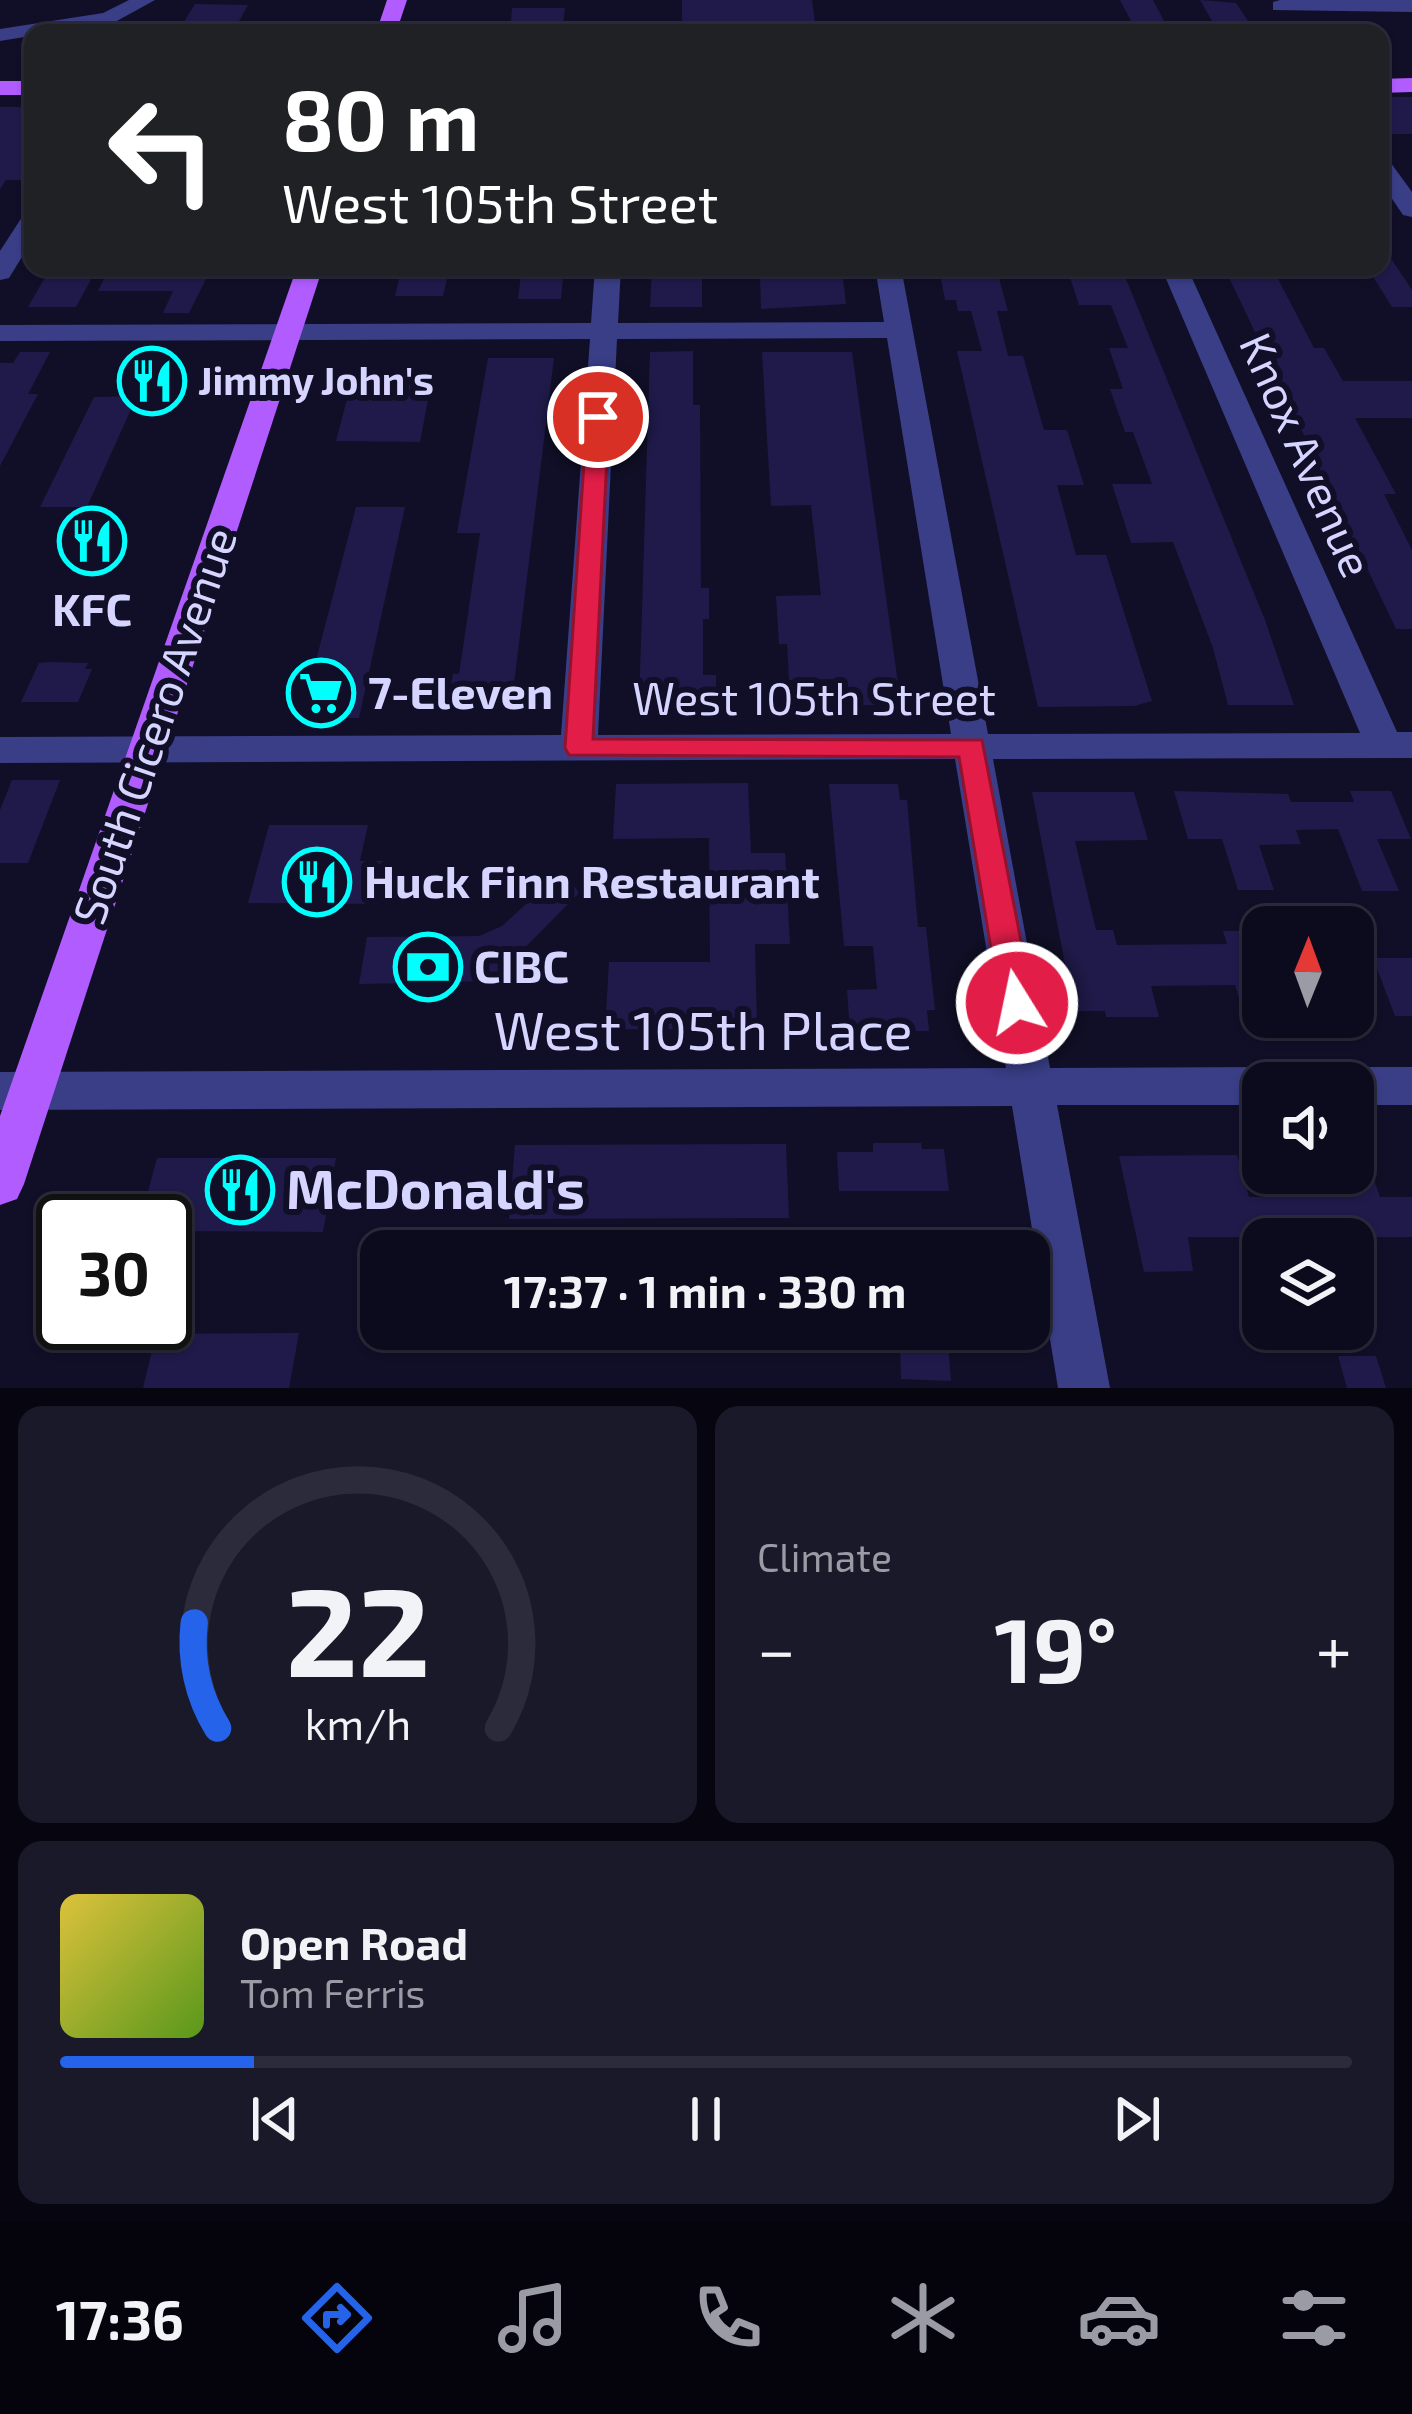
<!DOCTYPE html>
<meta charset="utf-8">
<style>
:root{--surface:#0c0b1d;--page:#1a192a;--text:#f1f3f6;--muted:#9a9ba4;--line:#2c2b3b;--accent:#2563eb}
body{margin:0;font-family:"Exo 2",sans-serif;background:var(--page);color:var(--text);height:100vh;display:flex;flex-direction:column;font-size:45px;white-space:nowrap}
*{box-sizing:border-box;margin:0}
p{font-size:39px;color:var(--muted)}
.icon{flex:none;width:66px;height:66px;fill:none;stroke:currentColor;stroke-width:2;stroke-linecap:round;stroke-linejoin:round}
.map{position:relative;height:1388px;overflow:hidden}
.drawer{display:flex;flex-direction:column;gap:18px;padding:18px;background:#070610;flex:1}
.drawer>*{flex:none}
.guide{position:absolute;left:24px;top:24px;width:1365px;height:252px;border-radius:24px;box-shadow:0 3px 9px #0004,0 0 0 3px var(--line);background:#202124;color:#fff;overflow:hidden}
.needle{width:78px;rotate:1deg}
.buttons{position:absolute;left:1242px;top:906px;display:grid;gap:24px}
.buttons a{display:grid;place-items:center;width:132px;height:132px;border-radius:24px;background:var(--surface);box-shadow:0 3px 9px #0004,0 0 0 3px var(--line);font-size:60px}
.speed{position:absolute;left:36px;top:1194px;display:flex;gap:24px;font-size:60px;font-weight:700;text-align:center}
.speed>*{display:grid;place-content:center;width:156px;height:156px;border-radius:50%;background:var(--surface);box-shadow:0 3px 9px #0004,0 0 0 3px var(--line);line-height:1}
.speed .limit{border:6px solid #111;border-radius:18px;background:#fff;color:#111}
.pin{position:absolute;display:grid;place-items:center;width:102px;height:102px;color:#fff;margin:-51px;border:6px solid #fff;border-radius:50%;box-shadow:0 3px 12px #0007}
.me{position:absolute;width:132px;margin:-66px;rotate:350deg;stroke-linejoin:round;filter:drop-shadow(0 0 9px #0008)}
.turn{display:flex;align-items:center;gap:42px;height:252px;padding:0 60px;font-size:54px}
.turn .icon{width:156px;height:156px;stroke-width:2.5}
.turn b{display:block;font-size:84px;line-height:102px}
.big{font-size:90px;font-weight:700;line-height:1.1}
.drawer .card{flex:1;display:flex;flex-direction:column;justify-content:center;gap:18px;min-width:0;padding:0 42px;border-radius:24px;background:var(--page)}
.drawer .dial{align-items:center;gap:0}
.dial svg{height:312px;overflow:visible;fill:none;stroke:var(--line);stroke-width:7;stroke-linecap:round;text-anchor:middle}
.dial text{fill:var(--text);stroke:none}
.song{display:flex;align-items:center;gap:36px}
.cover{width:144px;height:144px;border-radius:18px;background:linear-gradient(135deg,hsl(50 70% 55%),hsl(90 70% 35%))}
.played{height:12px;border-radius:6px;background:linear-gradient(90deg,var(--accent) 15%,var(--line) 15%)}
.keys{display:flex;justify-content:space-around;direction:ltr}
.heat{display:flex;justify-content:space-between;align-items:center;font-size:66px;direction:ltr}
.drawer .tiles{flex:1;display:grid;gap:18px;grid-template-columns:1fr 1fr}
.card:last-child{grid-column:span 2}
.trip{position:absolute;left:360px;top:1230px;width:690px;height:120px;border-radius:24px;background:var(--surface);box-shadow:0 3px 9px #0004,0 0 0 3px var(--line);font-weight:700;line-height:120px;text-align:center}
.tabs{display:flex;height:192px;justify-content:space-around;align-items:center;background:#05040c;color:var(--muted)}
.tabs .icon{width:84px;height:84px}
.tabs .selected{color:var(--accent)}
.tabs b{font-size:54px;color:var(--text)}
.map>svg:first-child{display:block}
.building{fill:#1f1a49}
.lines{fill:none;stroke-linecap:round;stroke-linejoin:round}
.minor{fill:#393e87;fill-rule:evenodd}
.major{fill:#b05cff;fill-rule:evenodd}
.route{fill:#e11d48;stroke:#92132f;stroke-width:3}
.labels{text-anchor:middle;stroke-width:12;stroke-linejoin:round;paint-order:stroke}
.far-poi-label{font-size:39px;font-weight:bold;fill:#d5d5ff;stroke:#100f27;text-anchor:start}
.street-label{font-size:45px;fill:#d5d5ff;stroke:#100f27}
.poi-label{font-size:45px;font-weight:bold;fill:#d5d5ff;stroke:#100f27;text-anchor:start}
.near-street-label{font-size:54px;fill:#d5d5ff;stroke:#100f27}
.near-poi-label{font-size:54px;font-weight:bold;fill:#d5d5ff;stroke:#100f27;text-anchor:start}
</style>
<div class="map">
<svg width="1412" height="1388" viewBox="0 0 1412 1388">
<rect width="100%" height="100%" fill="#100f27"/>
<g class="building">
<path d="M 682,0 L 812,0 L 815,22 L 682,22 Z"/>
<path d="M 1120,0 L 1153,0 L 1164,21 L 1131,21 Z"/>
<path d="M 1200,0 L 1236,3 L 1256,33 L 1219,33 Z"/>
<path d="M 195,4 L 248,5 L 234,30 L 179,30 Z"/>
<path d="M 512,8 L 565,8 L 562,33 L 510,33 Z"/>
<path d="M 1380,97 L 1412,97 L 1412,134 L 1390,134 L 1380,120 Z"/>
<path d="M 0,107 L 33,107 L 33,138 L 22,156 L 33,156 L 33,163 L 21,180 L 6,180 L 0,189 Z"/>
<path d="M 1380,242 L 1412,290 L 1412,307 L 1392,307 L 1367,267 L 1380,267 Z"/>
<path d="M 110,267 L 212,267 L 189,313 L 163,313 L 173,291 L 98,291 Z"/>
<path d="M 522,267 L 564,267 L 561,299 L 518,299 Z"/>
<path d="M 652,267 L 702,267 L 702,307 L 650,307 Z"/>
<path d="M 1224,267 L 1268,267 L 1275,273 L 1314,348 L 1324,348 L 1343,381 L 1412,381 L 1412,418 L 1355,418 L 1396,494 L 1384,494 L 1412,550 L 1412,629 L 1396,629 Z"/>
<path d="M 1067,268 L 1119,268 L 1124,274 L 1265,620 L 1294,705 L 1228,705 L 1213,648 L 1173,542 L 1131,543 L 1112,484 L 1152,484 L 1133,432 L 1125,432 L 1110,389 L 1123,389 L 1109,348 L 1128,348 L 1111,305 L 1079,305 Z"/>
<path d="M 842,269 L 846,304 L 761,309 L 760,277 L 796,277 L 795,270 Z"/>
<path d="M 939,269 L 984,269 L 985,275 L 998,275 L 1008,311 L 997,311 L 1008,356 L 1023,356 L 1044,430 L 1067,430 L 1084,485 L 1057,485 L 1076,555 L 1106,555 L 1152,701 L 1134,706 L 1038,707 L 957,351 L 982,351 L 971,311 L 958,311 L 956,300 L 945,300 Z"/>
<path d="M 449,270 L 443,296 L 395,296 L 401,271 Z"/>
<path d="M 47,274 L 94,274 L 76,307 L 28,307 Z"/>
<path d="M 693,351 L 693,405 L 700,405 L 701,588 L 709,588 L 709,619 L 703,619 L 703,675 L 716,675 L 716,707 L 639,707 L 650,352 Z"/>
<path d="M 20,352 L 50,352 L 28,394 L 38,394 L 0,466 L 0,363 L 13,363 Z"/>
<path d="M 762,352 L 852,352 L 901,705 L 836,705 L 834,679 L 789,680 L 787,644 L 779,644 L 776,596 L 821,595 L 811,505 L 771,506 Z"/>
<path d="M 488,358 L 554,358 L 511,708 L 447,707 L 453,674 L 459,674 L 480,533 L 457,533 Z"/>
<path d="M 144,367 L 173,368 L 160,395 L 130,395 Z"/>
<path d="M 432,379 L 420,442 L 336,441 L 352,380 Z"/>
<path d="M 137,396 L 87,507 L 40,507 L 94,397 Z"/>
<path d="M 356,507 L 405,507 L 359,718 L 301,718 Z"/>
<path d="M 51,662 L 88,663 L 85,669 L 92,669 L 78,702 L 21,702 L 39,663 Z"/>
<path d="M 12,780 L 60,780 L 28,863 L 0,863 L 0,810 Z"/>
<path d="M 748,783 L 751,853 L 785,853 L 790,944 L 755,944 L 757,1030 L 605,1029 L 609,962 L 710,962 L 709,838 L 613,839 L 616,784 Z"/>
<path d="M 829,784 L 898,784 L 900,800 L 907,800 L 918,927 L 926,927 L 935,1010 L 927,1010 L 929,1031 L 850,1031 L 847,990 L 877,989 L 873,946 L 844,946 Z"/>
<path d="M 1174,791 L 1288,794 L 1291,802 L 1354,802 L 1350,791 L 1391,791 L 1411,839 L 1377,839 L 1399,891 L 1362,891 L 1338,829 L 1296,830 L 1301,844 L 1259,845 L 1274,890 L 1238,890 L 1222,839 L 1188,839 Z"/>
<path d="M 1032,792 L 1134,792 L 1148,840 L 1075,841 L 1096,930 L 1113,930 L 1117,945 L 1227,944 L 1223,931 L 1248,931 L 1263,978 L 1263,1014 L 1244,1014 L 1235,985 L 1151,986 L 1159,1017 L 1106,1017 L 1105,1011 L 1074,1011 Z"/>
<path d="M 269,825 L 368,825 L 360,861 L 386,861 L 377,904 L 248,903 Z"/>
<path d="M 563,870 L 579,893 L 492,981 L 442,982 L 441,992 L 416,992 L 417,983 L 359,984 L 367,937 L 479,936 L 502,926 Z"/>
<path d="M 1373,958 L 1412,958 L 1412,1016 L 1395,1016 Z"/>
<path d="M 1357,1130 L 1380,1197 L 1412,1197 L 1412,1237 L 1188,1237 L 1193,1271 L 1144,1272 L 1119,1156 L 1237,1155 L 1249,1197 L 1327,1197 L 1319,1173 L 1353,1173 Z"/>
<path d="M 873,1143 L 921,1143 L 922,1149 L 944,1149 L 949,1191 L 839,1191 L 837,1152 L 873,1152 Z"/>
<path d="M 786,1144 L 789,1218 L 509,1219 L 515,1145 Z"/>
<path d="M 157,1158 L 336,1158 L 323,1232 L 165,1231 L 165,1221 L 140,1221 Z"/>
<path d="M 299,1333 L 289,1388 L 143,1388 L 156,1334 Z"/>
<path d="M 900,1342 L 948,1344 L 951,1381 L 901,1379 Z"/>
<path d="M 1338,1356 L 1376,1356 L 1386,1388 L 1347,1388 Z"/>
</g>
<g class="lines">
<g class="minor">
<path d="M 129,0 L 155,0 L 115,22 L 0,41 L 0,29 L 103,13 Z"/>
<path d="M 1280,0 L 1412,0 L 1412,12 L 1273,10 L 1273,2 Z"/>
<path d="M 1380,157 L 1388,159 L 1412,192 L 1412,217 L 1403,215 L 1380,181 Z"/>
<path d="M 33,212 L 33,239 L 9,278 L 0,280 L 0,251 L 24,214 Z"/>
<path d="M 595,267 L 621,267 L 618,323 L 884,322 L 875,267 L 901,267 L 988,734 L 1360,733 L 1161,267 L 1187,267 L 1397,732 L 1412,732 L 1412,758 L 993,759 L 1050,1068 L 1263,1067 L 1279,1073 L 1284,1083 L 1263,1083 L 1263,1105 L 1057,1105 L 1110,1388 L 1058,1388 L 1012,1106 L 0,1110 L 0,1072 L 1006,1068 L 955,759 L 0,763 L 0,737 L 561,735 L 590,339 L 0,341 L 0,325 L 591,323 ZM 887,338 L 951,734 L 598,735 L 617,339 Z"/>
<path d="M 1353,1067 L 1412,1067 L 1412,1105 L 1353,1105 L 1353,1083 L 1332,1083 L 1337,1073 Z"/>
</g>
<g class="major">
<path d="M 387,0 L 407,0 L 396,33 L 376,33 Z"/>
<path d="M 1412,78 L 1412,92 L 1380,93 L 1380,79 Z"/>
<rect x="0" y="81" width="33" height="14"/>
<path d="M 297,267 L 323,267 L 24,1184 L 17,1199 L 0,1205 L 0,1116 Z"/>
</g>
</g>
<path class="route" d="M 598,410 L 609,417 L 593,739 L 982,740 L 1033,1003 L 1028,1012 L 1017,1016 L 1005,1012 L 1000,1003 L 959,757 L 569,755 L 565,748 L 587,417 Z"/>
<defs>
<symbol id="restaurant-ring" viewBox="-11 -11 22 22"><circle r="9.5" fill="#100f27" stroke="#01fffd" stroke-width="1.5"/><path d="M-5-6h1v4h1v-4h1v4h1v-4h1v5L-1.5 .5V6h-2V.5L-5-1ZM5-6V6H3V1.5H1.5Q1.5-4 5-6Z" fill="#01fffd"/></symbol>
<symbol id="supermarket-ring" viewBox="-11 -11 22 22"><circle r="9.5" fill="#100f27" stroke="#01fffd" stroke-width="1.5"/><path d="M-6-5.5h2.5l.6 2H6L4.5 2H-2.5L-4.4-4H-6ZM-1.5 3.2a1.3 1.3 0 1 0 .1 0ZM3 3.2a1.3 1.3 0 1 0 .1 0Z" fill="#01fffd"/></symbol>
<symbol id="bank-ring" viewBox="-11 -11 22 22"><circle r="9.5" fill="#100f27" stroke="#01fffd" stroke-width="1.5"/><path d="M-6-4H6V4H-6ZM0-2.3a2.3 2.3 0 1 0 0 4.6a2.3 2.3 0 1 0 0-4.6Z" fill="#01fffd"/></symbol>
</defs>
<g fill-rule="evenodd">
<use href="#restaurant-ring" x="114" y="343" width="76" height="76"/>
<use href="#restaurant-ring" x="54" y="503" width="76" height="76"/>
<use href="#supermarket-ring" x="283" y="655" width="76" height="76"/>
<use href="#restaurant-ring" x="279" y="844" width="76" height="76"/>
<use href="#bank-ring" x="390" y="929" width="76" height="76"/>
<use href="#restaurant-ring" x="202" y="1152" width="76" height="76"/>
</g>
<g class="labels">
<g class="far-poi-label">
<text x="198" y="395">Jimmy John's</text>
</g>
<g class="street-label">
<text transform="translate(1306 455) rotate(66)" y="16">Knox Avenue</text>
<text x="814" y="715">West 105th Street</text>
<text transform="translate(155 726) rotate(-71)" y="16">South Cicero Avenue</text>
</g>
<g class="poi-label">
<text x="92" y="626" text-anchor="middle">KFC</text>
<text x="368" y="709">7-Eleven</text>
<text x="364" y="898">Huck Finn Restaurant</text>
<text x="474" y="983">CIBC</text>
</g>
<g class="near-street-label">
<text x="703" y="1050">West 105th Place</text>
</g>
<g class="near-poi-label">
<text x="286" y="1209">McDonald's</text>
</g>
</g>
</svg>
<div class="buttons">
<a><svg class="needle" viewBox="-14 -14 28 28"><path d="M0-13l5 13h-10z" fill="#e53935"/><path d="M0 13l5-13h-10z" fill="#9a9ba4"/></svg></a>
<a><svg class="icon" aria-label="sound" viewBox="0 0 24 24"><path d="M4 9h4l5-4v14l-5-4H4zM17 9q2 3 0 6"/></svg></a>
<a><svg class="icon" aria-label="layers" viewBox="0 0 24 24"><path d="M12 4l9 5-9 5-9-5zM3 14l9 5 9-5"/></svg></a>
</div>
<div class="speed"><div class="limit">30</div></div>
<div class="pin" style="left:598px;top:417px;background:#d93025"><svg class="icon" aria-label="arrive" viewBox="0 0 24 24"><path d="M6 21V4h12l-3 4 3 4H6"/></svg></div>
<svg class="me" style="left:1017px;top:1003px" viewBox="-20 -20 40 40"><circle r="17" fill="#e11d48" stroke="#fff" stroke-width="3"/><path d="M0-11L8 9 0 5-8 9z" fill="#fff"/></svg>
<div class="trip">17:37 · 1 min · 330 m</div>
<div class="guide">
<div class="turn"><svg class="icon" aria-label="left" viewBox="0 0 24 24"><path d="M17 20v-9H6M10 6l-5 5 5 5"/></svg><div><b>80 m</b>West 105th Street</div></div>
</div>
</div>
<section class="drawer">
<div class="tiles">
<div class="card dial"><svg viewBox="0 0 100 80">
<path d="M14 69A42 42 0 1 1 86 69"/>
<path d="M14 69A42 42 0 0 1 8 42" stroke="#2563eb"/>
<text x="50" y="56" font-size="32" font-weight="700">22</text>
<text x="50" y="72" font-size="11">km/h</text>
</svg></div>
<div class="card"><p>Climate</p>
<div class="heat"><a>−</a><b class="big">19°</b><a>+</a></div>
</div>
<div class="card">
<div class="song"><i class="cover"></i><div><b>Open Road</b><p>Tom Ferris</p></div></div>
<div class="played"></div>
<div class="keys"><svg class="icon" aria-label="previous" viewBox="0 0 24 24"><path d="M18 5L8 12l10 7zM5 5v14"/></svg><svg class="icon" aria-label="pause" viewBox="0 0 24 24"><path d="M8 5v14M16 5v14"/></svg><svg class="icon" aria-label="next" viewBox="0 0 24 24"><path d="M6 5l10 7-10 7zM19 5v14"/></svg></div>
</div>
</div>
</section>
<nav class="tabs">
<b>17:36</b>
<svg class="icon selected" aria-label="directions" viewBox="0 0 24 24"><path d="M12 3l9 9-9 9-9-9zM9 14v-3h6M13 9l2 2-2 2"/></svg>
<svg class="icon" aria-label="music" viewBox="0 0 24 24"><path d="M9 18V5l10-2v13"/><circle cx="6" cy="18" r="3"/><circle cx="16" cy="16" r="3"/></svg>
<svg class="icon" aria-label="phone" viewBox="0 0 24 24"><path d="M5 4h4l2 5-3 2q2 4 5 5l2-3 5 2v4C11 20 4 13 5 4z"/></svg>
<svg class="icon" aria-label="climate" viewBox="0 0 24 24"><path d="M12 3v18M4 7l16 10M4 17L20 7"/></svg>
<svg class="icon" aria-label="car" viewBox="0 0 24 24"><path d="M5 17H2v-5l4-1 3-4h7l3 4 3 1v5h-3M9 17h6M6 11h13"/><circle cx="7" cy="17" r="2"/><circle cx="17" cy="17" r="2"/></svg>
<svg class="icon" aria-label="filters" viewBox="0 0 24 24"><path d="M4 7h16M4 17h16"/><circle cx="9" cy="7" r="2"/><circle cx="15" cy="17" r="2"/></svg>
</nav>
